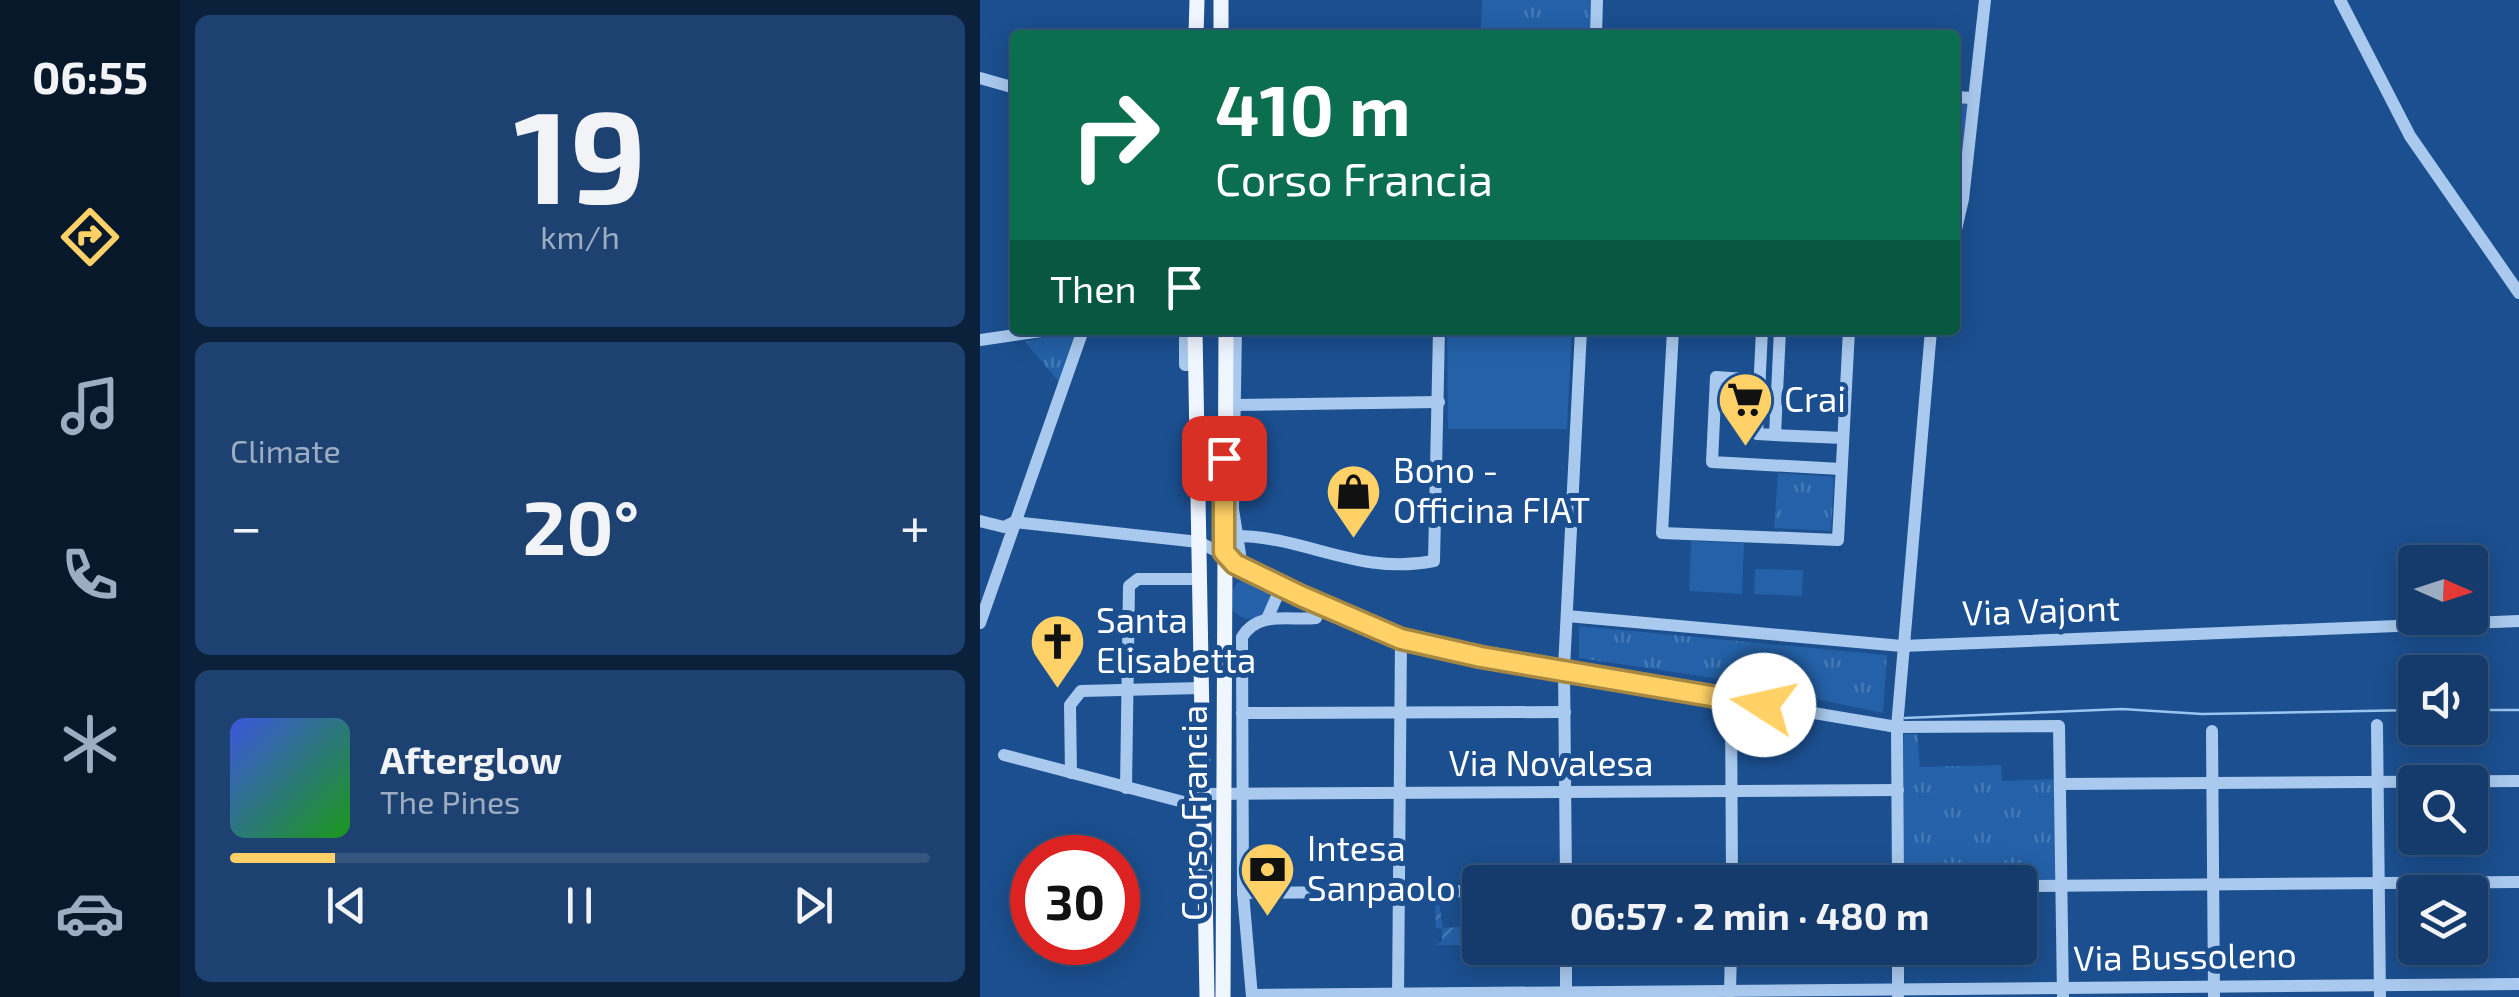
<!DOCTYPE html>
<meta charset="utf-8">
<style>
:root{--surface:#143b6b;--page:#1d4271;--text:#f1f3f6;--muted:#9dadc1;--line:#33557e;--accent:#ffd166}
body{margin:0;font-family:"Exo 2",sans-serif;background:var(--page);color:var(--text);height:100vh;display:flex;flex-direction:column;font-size:38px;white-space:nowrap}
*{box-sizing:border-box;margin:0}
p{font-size:32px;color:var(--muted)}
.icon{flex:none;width:55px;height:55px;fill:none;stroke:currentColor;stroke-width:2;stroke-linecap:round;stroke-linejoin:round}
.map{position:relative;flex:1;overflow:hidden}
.panel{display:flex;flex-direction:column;gap:15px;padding:15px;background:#0b203b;width:800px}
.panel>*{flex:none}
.top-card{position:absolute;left:30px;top:30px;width:950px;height:305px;border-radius:10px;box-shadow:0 5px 25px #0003,0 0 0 2px var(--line);background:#0b6e4f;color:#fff;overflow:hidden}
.needle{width:65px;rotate:93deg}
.fabs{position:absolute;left:1418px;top:545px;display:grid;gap:20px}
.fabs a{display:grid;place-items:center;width:90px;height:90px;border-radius:10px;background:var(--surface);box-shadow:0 5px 25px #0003,0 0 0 2px var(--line);font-size:50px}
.speed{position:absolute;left:30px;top:835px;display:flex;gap:20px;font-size:50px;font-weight:700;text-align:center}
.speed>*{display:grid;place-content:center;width:130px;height:130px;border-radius:50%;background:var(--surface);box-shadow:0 5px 25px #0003,0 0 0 2px var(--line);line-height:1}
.speed .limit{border:15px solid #d22;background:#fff;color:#111}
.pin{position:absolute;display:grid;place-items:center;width:85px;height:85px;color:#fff;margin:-42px;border-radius:20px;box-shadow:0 5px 15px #0006}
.me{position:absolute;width:110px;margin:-55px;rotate:280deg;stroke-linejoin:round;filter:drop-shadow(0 0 8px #0008)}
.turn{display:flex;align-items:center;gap:35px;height:210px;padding:0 40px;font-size:45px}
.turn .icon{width:130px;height:130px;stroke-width:2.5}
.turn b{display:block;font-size:70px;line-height:85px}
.then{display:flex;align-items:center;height:95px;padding:0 40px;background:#0003;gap:20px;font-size:38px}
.big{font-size:75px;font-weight:700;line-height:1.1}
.panel .card{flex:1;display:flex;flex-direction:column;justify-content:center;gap:15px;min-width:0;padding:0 35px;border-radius:15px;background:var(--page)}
.panel .dial{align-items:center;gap:0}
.dial b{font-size:130px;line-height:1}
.song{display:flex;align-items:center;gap:30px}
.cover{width:120px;height:120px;border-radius:15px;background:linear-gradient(135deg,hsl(230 70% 55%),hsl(120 70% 35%))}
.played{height:10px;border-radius:5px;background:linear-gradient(90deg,var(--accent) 15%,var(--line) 15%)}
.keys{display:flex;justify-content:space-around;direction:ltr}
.heat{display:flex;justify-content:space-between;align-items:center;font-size:55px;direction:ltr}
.trip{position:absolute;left:482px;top:865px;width:575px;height:100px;border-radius:10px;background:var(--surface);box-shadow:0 5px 25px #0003,0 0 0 2px var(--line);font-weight:700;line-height:100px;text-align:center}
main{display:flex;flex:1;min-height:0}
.menu{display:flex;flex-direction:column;width:180px;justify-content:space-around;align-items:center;background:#08182b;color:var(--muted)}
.menu .icon{width:70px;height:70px}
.menu .active{color:var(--accent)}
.menu b{font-size:45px;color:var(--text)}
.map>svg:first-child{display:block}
.grass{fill:#2461a8}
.park{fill:url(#park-tufts)}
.garden{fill:url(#garden-furrows)}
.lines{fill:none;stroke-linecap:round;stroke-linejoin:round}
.stream{stroke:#9cc4f0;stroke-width:2.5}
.minor{stroke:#a9c9ee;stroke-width:12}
.major{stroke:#f0f6ff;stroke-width:15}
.route-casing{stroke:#a68842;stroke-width:25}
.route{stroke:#ffd166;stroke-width:18}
.labels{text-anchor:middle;stroke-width:10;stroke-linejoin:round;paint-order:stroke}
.poi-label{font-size:35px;fill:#fff;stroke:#1b4f8f;text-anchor:start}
.street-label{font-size:35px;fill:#fff;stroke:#1b4f8f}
</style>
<main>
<nav class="menu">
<b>06:55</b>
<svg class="icon active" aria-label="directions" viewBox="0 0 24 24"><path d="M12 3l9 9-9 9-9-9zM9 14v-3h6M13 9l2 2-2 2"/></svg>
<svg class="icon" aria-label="music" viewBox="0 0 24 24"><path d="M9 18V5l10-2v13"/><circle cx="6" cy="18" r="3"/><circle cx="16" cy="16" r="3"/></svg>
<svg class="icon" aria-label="phone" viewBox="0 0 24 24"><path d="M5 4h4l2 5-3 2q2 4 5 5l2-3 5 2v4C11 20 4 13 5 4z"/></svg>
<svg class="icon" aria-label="climate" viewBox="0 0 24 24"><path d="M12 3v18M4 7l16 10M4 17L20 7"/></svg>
<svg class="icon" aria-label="car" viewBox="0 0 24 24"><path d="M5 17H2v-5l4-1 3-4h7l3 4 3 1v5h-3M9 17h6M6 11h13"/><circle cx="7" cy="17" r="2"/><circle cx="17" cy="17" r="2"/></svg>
</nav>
<section class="panel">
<div class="card dial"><b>19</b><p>km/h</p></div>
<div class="card"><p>Climate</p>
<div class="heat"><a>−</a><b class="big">20°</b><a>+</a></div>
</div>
<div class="card">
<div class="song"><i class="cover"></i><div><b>Afterglow</b><p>The Pines</p></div></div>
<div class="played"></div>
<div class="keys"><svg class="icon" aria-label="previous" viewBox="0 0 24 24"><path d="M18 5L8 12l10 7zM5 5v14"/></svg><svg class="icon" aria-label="pause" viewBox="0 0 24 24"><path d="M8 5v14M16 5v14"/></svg><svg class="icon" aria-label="next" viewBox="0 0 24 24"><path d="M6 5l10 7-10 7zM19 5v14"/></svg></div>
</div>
</section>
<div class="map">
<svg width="1539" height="997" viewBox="0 0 1539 997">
<defs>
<pattern id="park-tufts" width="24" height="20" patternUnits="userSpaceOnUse" patternTransform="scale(2.5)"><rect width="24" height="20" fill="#2461a8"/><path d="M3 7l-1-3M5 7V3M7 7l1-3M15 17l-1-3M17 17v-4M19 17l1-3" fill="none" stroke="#4579b5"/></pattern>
<pattern id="garden-furrows" width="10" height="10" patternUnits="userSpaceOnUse" patternTransform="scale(2.5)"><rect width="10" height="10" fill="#2461a8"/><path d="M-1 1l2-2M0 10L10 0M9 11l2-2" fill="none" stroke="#4579b5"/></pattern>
</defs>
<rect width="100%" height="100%" fill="#1b4f8f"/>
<g class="grass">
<path d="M 467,330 L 592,330 L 587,429 L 468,429 Z"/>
<path d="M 711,541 L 764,543 L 762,594 L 709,591 Z"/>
<path d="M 775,569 L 823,570 L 822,596 L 774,594 Z"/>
<circle cx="270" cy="599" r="20"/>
</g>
<g class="park">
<path d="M 502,0 L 614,0 L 612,35 L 501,35 Z"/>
<path d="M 975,97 L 992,98 L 982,206 L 975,206 Z"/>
<path d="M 96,330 L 79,382 L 45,342 Z"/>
<path d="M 798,473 L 854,477 L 851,531 L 794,528 Z"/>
<path d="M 599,626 L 907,655 L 903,713 L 741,679 L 599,658 Z"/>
<path d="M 924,734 L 937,734 L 940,767 L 1021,765 L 1022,781 L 1077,779 L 1078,882 L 928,882 L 923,878 Z"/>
</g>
<path class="garden" d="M 455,902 L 459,902 L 463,928 L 481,927 L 481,921 L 500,922 L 500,945 L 456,945 L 462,941 L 462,929 L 456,928 Z"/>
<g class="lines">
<g class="stream">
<path d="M 1490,710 L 1539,710"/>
<path d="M 925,718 L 1142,709 L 1222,714 L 1435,710"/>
</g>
<g class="minor">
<path d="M 1360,0 L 1430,136 L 1539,293"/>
<path d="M 616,35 L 617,0"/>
<path d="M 0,78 L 35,88"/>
<path d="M 975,97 L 992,98"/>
<path d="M 975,234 L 983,199 L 1005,0"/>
<path d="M 205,330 L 205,365 L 215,365"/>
<path d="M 256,330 L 253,509 L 262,567"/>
<path d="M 693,330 L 682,533 L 858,540 L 869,330"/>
<path d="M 782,330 L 777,434 L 795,435 L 800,330"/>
<path d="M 0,340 L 69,330"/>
<path d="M 780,380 L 736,377 L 732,462 L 861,469"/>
<path d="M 255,405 L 459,402"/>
<path d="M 795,435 L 863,438"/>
<path d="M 0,521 L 24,527 L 34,522 L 219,542 L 341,606 L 421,639 L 501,657 L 917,727 L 1079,726 L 1083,997"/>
<path d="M 255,536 C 326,536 377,576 454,561 L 459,330"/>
<path d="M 587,616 L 922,646 L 1539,621"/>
<path d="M 287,619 L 301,587"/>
<path d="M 0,623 L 103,330"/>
<path d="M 751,700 L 752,882"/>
<path d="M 262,713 L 585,712"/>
<path d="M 1397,725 L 1400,997"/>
<path d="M 1232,731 L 1234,997"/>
<path d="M 24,755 L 215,805 L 224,794 L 918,790"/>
<path d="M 91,773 L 90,705 L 101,691 L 220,688"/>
<path d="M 1081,784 L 1539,781"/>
<path d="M 146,788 L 149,586 L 158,579 L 220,579"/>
<path d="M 586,882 L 584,668 L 601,330"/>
<path d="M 918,882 L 917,727 L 951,330"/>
<path d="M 1040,886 L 1539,882"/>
<path d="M 263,893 L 500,891"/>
<path d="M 586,948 L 586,997"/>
<path d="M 750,992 L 751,948"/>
<path d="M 272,995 L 1539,984"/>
<path d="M 918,995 L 918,948"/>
<path d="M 272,997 L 263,893 L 262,637 C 278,610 310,621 336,618 L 341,606"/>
<path d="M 418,997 L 421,639"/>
</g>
<g class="major">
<path d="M 241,0 L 241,35"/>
<path d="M 216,35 L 217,0"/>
<path d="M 215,330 L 227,997"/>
<path d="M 243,997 L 246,330"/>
</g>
</g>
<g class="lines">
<defs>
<path id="route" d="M 244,458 L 244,552 L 255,564 L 321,596 L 421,639 L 501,657 L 784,705"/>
</defs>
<use href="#route" class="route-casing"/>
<use href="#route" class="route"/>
</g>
<defs>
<symbol id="supermarket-pin" viewBox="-11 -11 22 30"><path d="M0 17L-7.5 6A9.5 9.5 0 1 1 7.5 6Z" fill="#ffd166" stroke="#1b4f8f"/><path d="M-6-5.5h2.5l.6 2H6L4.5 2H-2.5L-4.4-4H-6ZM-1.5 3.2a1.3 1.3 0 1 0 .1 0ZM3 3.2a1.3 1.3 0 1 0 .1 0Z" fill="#111"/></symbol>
<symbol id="shop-pin" viewBox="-11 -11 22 30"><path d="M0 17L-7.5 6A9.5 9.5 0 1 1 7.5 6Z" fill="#ffd166" stroke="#1b4f8f"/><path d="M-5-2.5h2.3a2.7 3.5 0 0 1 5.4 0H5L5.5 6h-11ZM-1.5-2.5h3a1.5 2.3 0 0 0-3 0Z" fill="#111"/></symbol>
<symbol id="church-pin" viewBox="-11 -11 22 30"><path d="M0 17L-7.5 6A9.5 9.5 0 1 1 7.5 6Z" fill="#ffd166" stroke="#1b4f8f"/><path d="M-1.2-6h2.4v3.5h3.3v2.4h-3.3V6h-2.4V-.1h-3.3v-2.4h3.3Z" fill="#111"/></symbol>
<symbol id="bank-pin" viewBox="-11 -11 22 30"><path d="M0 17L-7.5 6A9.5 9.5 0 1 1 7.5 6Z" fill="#ffd166" stroke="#1b4f8f"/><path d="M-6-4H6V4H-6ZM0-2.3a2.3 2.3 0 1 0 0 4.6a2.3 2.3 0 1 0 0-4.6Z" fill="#111"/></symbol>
</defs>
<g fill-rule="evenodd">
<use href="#supermarket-pin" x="734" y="368" width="63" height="86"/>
<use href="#shop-pin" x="342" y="460" width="63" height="86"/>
<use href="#church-pin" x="46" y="610" width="63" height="86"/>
<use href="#bank-pin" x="256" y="838" width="63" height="86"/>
</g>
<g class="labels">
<g class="poi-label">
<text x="804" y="412">Crai</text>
<text x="413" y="483">Bono -<tspan x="413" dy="40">Officina FIAT</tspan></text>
<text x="116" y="633">Santa<tspan x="116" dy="40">Elisabetta</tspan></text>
<text x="327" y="861">Intesa<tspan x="327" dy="40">Sanpaolo</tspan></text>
</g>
<g class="street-label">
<text transform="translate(1061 611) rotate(-2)" y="12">Via Vajont</text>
<text x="571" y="776">Via Novalesa</text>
<text transform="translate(215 813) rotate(-90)" y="12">Corso Francia</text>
<text transform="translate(1205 957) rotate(-1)" y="12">Via Bussoleno</text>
</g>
</g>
</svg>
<div class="fabs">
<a><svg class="needle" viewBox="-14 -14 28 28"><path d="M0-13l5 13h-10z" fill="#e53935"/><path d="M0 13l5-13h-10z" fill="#9dadc1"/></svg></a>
<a><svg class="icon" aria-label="sound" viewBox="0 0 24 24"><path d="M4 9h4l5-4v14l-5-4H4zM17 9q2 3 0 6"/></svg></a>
<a><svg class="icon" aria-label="search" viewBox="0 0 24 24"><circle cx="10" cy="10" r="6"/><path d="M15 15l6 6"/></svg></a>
<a><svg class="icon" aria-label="layers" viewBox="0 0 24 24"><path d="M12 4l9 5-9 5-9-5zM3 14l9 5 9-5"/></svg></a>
</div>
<div class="speed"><div class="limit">30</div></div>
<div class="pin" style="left:244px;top:458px;background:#d93025"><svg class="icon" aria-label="arrive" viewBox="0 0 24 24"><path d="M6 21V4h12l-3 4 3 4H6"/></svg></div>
<svg class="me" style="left:784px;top:705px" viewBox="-20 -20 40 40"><circle r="19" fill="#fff"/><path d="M0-13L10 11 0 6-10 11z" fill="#ffd166"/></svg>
<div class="trip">06:57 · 2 min · 480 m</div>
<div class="top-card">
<div class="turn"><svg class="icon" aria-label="right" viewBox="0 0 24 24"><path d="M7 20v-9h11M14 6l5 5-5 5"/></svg><div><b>410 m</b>Corso Francia</div></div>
<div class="then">Then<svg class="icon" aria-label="arrive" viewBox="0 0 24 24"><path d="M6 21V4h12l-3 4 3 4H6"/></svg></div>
</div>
</div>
</main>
